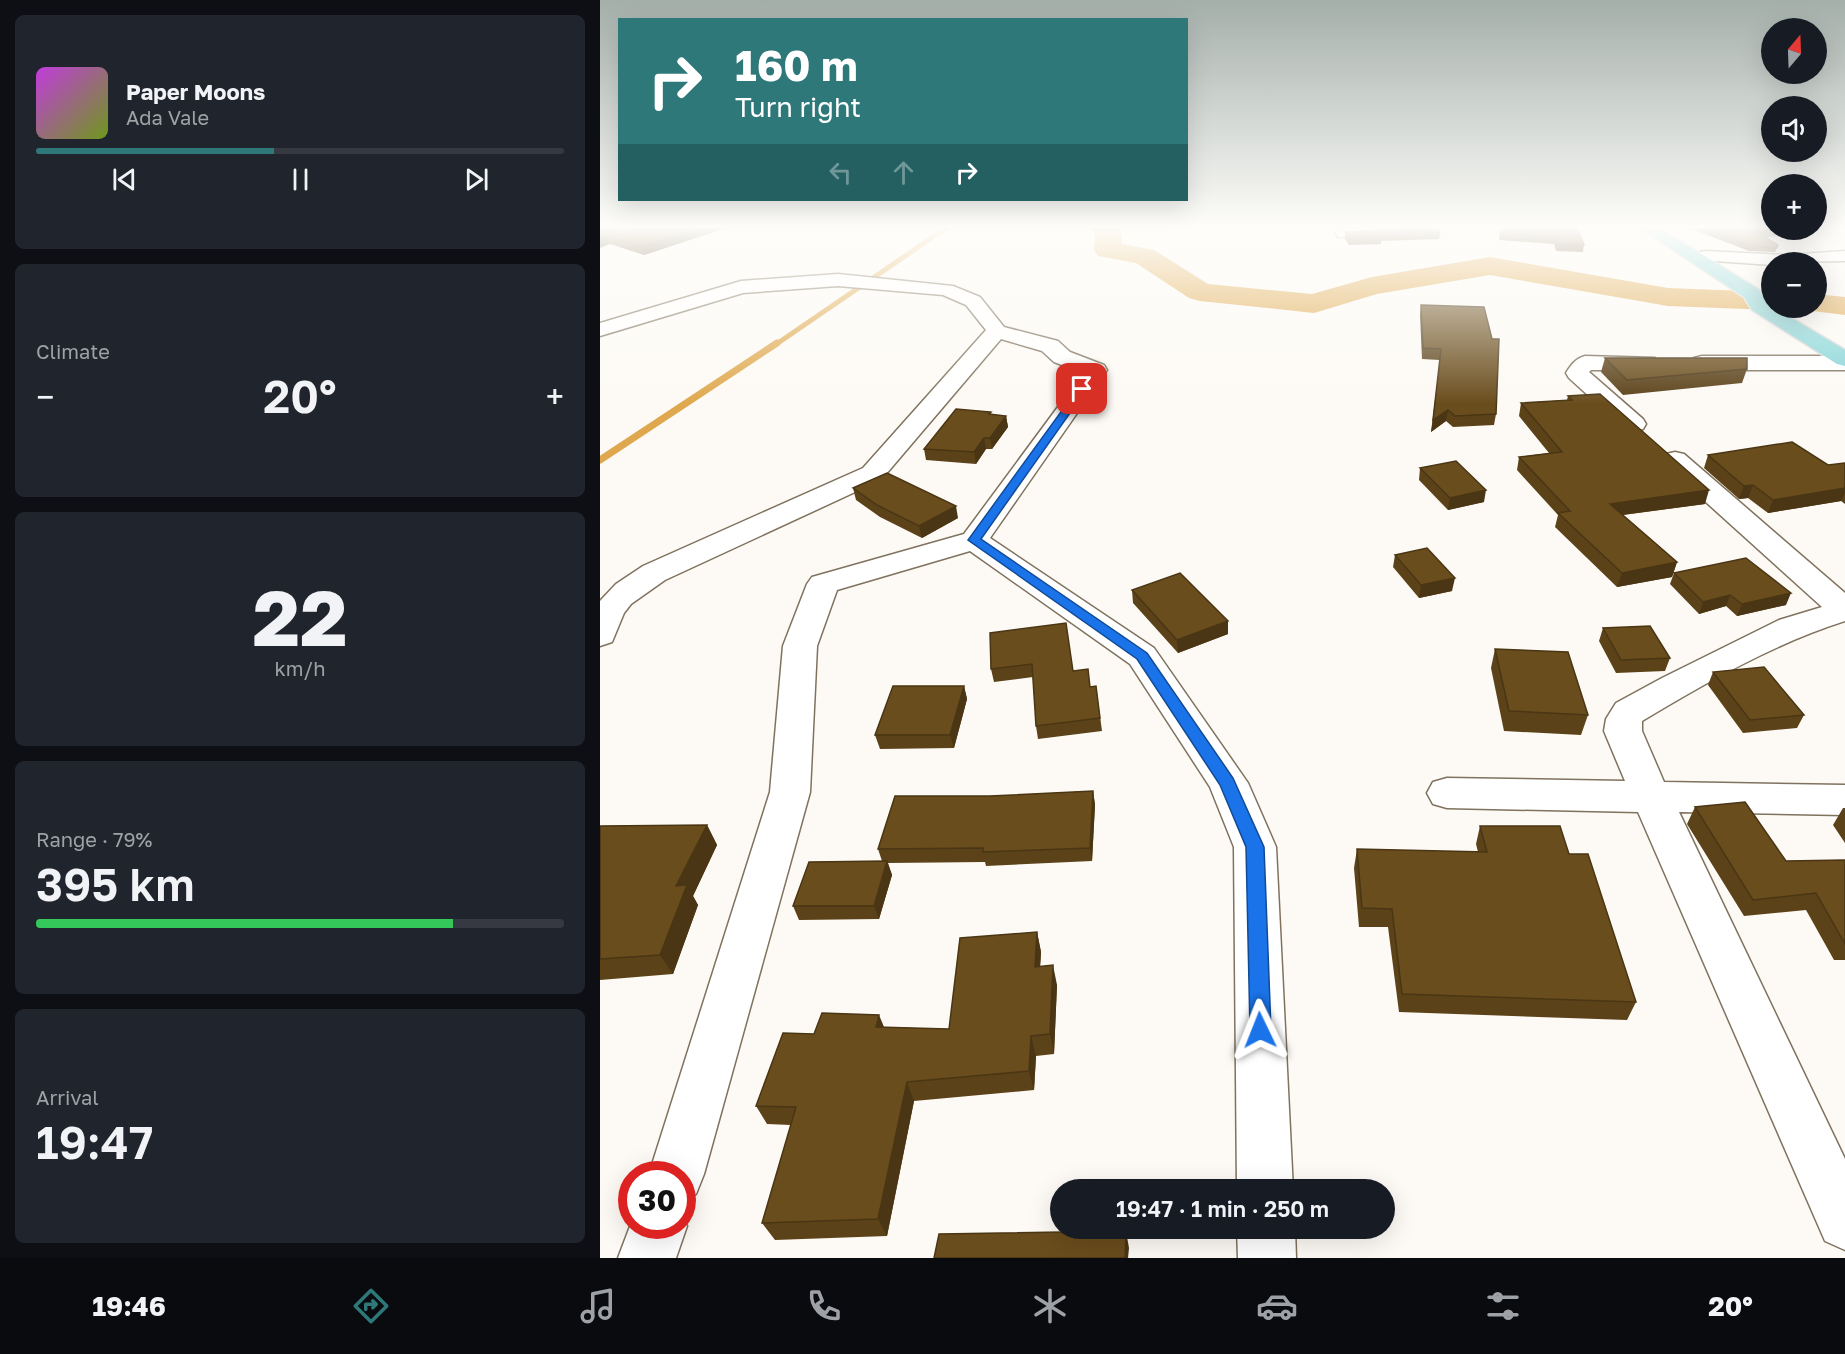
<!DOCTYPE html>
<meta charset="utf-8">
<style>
:root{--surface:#171b24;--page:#20242c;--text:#f1f3f6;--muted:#9ea1a6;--line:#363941;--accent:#2e787a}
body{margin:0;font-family:"Golos Text",sans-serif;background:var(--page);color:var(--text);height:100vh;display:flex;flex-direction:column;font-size:22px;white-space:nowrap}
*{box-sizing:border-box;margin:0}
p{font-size:20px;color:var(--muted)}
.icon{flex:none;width:33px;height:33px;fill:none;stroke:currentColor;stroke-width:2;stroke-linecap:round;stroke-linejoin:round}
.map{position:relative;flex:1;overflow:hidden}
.panel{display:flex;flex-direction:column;gap:15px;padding:15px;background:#0d0f14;width:600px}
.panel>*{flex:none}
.top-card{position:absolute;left:18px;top:18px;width:570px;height:183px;border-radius:0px;box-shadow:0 6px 24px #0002;background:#2e787a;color:#fff;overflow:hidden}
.needle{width:39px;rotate:19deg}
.fabs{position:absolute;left:1161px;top:18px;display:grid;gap:12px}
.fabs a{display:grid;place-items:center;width:66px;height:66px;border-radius:50%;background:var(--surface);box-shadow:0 6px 24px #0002;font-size:30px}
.speed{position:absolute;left:18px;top:1161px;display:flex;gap:12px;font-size:30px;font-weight:700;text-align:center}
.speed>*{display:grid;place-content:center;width:78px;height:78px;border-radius:50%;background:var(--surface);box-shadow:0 6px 24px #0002;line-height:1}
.speed .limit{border:9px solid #d22;background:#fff;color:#111}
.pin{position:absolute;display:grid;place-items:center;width:51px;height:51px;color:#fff;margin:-26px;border-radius:12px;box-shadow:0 3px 9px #0006}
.me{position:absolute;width:66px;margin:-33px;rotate:358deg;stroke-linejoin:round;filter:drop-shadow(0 0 4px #0008)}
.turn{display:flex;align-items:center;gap:21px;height:126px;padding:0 18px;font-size:27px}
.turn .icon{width:78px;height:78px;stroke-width:2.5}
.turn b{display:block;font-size:42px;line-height:51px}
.lanes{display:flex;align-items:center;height:57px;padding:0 18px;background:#0003;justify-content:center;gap:30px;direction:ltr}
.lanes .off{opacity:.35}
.big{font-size:45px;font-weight:600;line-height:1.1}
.panel .widget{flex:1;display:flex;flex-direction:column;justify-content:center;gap:9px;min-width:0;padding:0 21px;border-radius:9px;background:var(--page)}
.panel .dial{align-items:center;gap:0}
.dial b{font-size:78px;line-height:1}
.song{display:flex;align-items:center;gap:18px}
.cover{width:72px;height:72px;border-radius:9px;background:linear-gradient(135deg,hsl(290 70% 55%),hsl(80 70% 35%))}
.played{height:6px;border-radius:3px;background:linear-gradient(90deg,var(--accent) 45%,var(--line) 45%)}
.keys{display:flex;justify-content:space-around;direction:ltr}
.heat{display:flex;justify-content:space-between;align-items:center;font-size:33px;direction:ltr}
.charge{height:9px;border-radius:4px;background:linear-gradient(90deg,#34c759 79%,var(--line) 0)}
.trip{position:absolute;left:450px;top:1179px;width:345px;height:60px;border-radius:30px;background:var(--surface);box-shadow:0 6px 24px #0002;font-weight:600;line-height:60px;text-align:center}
.dock{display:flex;height:96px;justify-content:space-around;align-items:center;background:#090b0e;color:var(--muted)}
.dock .icon{width:42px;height:42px}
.dock .on{color:var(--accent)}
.dock b{font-size:27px;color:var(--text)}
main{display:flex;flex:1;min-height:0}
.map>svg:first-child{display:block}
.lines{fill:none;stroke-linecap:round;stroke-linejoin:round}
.stream-far1{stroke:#dfa84e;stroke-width:5}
.stream{stroke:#dfa84e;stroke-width:7}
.river{fill:#dfa84e;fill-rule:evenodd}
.minor-casing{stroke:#7f725e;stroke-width:3}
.major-casing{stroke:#d9d8d6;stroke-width:3}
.minor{fill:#fff;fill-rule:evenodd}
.major{fill:#85d4d7;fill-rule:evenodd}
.wall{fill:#5b4219}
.shaded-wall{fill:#4a3614}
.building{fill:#6a4d1d;stroke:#4a3614;stroke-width:1.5}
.route{fill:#1a73e8;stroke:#114b97;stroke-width:1.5}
</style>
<main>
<section class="panel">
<div class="widget">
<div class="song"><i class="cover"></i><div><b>Paper Moons</b><p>Ada Vale</p></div></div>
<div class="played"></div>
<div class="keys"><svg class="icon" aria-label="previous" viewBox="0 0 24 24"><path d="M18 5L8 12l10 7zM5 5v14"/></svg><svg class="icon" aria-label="pause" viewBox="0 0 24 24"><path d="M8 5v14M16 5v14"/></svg><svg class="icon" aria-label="next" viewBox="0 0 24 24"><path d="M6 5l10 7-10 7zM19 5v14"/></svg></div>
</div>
<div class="widget"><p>Climate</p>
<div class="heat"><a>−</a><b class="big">20°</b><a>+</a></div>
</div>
<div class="widget dial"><b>22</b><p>km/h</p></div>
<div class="widget"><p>Range · 79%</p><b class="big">395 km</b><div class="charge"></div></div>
<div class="widget"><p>Arrival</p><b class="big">19:47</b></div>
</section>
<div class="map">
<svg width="1245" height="1258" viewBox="0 0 1245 1258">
<rect width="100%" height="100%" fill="#fdfaf5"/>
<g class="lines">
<path class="stream-far1" d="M 175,345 L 346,228"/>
<path class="stream" d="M 0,460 L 177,343"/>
<g class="river">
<path d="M 489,228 L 521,228 L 522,244 L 554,250 L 608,284 L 712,294 L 772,277 L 890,257 L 1068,288 L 1172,292 L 1172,308 L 1183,308 L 1172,310 L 1068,306 L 890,275 L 777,294 L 714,313 L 600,301 L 589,298 L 536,263 L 498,256 L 494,250 L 495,234 Z"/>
<path d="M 1216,294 L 1245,297 L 1245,315 L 1205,310 L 1204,308 L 1216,308 Z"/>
</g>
<defs>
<g id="minor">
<path d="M 744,228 L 832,228 L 824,233 L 738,237 L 736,233 L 738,229 Z"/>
<path d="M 1106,251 L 1186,255 L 1245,251 L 1245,261 L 1172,262 L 1172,265 L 1100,260 L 1097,256 L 1100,252 Z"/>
<path d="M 238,274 L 353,286 L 380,297 L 404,327 L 458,341 L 470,352 L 504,365 L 507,370 L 390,538 L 554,648 L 648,783 L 676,847 L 693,1190 L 637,1190 L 634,847 L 610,787 L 530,664 L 370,551 L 237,590 L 217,646 L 210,792 L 104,1174 L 96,1194 L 82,1199 L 82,1174 L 49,1174 L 170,792 L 183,646 L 207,584 L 212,577 L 364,534 L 483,373 L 454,362 L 442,351 L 401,339 L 281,480 L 65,580 L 31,604 L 24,613 L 12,642 L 0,646 L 0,601 L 16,584 L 43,566 L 263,468 L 386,330 L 366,305 L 343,295 L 238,286 L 143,293 L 0,336 L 0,323 L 141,281 Z"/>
<path d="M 985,356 L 1055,358 L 1058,363 L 1055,368 L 1047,370 L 991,370 L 989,372 L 1043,419 L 1046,424 L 1043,429 L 1034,431 L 1025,429 L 969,378 L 966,373 C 971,365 975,359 985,356 Z"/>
<path d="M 1102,356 L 1245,356 L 1245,370 L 1102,370 L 1094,368 L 1091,363 L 1094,358 Z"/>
<path d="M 1075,452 L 1084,454 L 1245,593 L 1245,621 C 1173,644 1107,682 1042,721 L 1042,731 L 1064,782 L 1245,785 L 1245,815 L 1079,812 L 1245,1159 L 1245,1250 L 1225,1241 L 1038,812 L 847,808 L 833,804 L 827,793 L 833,782 L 847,778 L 1025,781 L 1004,731 L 1006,719 L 1016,703 L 1062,678 L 1179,620 L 1222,607 L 1066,466 L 1062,460 L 1066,454 Z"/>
<path d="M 82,1216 L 87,1226 L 76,1258 L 18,1258 L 32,1221 L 32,1226 L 82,1226 Z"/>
<path d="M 637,1228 L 695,1228 L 696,1258 L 638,1258 Z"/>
</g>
<path id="major" d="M 1040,228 L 1059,228 L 1158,289 L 1172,308 L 1175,308 L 1245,350 L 1245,366 L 1237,364 L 1152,310 L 1144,297 Z"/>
</defs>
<use href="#minor" class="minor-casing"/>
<use href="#major" class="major-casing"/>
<use href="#minor" class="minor"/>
<use href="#major" class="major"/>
</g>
<g class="wall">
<path d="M 0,228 L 126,228 L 44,255 L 10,244 Z"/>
<path d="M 825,228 L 840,233 L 839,239 L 781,241 L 781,244 L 749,245 L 745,239 L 745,232 Z"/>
<path d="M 977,228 L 984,245 L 983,252 L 956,251 L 954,244 L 899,240 L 900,233 Z"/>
<path d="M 1089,228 L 1172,228 L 1172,230 L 1216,230 L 1216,228 L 1225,228 L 1224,230 L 1182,231 L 1184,231 L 1182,236 L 1165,237 L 1178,245 L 1175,252 L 1149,251 Z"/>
<path d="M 821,305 L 896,414 L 894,425 L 853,427 L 846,421 L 831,432 L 840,360 L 822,359 L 820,315 Z"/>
<path d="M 1005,358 L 1147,369 L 1142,383 L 1023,395 L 1001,372 Z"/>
<path d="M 968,396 L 1105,504 L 1023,515 L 1077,562 L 1072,577 L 1017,587 L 955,527 L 958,515 L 917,470 L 919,457 L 949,453 L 919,416 L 921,403 L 967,400 Z"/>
<path d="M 391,412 L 391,415 L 406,416 L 408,427 L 392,449 L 386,449 L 376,464 L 326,460 L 324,449 Z"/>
<path d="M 1108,455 L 1228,465 L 1245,463 L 1245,504 L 1241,501 L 1168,513 L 1148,498 L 1139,499 L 1104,468 Z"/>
<path d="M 820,468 L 884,502 L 848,510 L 819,480 Z"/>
<path d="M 253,488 L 358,518 L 322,538 L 280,517 L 256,500 Z"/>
<path d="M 795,555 L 852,591 L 819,598 L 793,567 Z"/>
<path d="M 1074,573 L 1186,605 L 1137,616 L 1126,606 L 1099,614 L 1070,584 Z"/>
<path d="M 532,590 L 628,634 L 578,653 L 533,603 Z"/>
<path d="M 1003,628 L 1070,658 L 1065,671 L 1016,673 L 999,641 Z"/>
<path d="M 390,633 L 473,671 L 490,687 L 496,686 L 502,731 L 438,739 L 436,726 L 433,677 L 394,682 L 391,669 Z"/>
<path d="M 895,649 L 988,715 L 981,735 L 904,731 L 891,668 Z"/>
<path d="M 1113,672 L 1204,715 L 1197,728 L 1143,733 L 1108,685 Z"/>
<path d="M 364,686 L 367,699 L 354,748 L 280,749 L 275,735 Z"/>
<path d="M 493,791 L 495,805 L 492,861 L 386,866 L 385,862 L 288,863 L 292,875 L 279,919 L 199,920 L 193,906 L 282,861 L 278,849 L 390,796 Z"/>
<path d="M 1095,807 L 1186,861 L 1245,860 L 1245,960 L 1234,960 L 1206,910 L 1144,916 L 1087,824 Z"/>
<path d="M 1243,808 L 1245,808 L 1245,843 L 1233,825 Z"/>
<path d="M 107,825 L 117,845 L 93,896 L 98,905 L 73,974 L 0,980 L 0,826 Z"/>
<path d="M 880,826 L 969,854 L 1036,1002 L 1027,1020 L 799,1012 L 788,927 L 759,927 L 754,868 L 757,849 L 878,852 L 876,844 Z"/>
<path d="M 437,932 L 441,952 L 440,966 L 457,985 L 454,1054 L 436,1056 L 434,1090 L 314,1101 L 287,1236 L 175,1240 L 162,1223 L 191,1125 L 167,1124 L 156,1106 L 214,1034 L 284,1027 L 349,1029 Z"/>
</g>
<g class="shaded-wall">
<path d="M 100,228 L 126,228 L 44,255 L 41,247 Z"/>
<path d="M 7,236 L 10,244 L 0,248 L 0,239 Z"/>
<path d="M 848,410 L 846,421 L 831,432 L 833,420 Z"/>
<path d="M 406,416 L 408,427 L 392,449 L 390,438 Z"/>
<path d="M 384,438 L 386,449 L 376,464 L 374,452 Z"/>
<path d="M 1153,485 L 1148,498 L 1139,499 L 1144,486 Z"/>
<path d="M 1245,488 L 1245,493 L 1241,501 L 1168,513 L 1173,500 Z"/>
<path d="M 886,490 L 884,502 L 848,510 L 850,498 Z"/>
<path d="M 1109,490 L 1105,504 L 1006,517 L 1010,504 Z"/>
<path d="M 356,506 L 358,518 L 322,538 L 319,526 Z"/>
<path d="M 1077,562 L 1072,577 L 1017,587 L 1022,573 Z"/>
<path d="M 855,578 L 852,591 L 819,598 L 821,585 Z"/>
<path d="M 1191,593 L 1186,605 L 1137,616 L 1142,604 Z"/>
<path d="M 1130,595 L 1126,606 L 1099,614 L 1103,602 Z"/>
<path d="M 628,621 L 628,634 L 578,653 L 577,640 Z"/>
<path d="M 364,686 L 367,699 L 354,748 L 350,735 Z"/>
<path d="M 493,791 L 495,805 L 492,861 L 490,848 Z"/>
<path d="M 107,825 L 117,845 L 93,896 L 98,905 L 73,974 L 60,955 L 76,886 Z"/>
<path d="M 287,861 L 292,875 L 279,919 L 274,906 Z"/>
<path d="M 437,932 L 441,952 L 439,987 L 435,967 Z"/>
<path d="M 453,965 L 457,985 L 454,1054 L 450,1034 Z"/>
<path d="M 279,1015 L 287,1034 L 276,1027 Z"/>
<path d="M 431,1036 L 436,1056 L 434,1090 L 429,1071 Z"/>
<path d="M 307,1082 L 314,1101 L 287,1236 L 278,1219 Z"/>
<path d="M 526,1231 L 529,1248 L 528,1258 L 525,1258 Z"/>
</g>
<g class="building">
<path d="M 0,228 L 100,228 L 41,247 L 7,236 L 0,239 Z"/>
<path d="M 825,228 L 838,228 L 840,233 L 779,234 L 781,237 L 750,238 L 745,232 Z"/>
<path d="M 903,228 L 977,228 L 984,245 L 958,244 L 955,237 L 900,233 Z"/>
<path d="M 1101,228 L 1172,228 L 1172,230 L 1180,230 L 1184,231 L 1158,233 L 1178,245 L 1177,248 L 1151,246 Z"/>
<path d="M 821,305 L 884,307 L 892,339 L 899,339 L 896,414 L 855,416 L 848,410 L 833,420 L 841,349 L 823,348 Z"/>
<path d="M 1005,358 L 1147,358 L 1147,369 L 1027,380 Z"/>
<path d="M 1000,394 L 1109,490 L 1010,504 L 1077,562 L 1022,573 L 958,513 L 970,511 L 919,457 L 962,452 L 921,403 L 972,400 L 968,396 Z"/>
<path d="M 356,409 L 391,412 L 389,414 L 406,416 L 390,438 L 384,438 L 374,452 L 324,449 Z"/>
<path d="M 1192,442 L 1228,465 L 1245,463 L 1245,488 L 1173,500 L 1153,485 L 1144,486 L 1108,455 Z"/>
<path d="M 856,461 L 886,490 L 850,498 L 820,468 Z"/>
<path d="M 287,473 L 356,506 L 319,526 L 277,505 L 253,488 Z"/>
<path d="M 827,548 L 855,578 L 821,585 L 795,555 Z"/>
<path d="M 1146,558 L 1191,593 L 1142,604 L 1130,595 L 1103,602 L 1074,573 Z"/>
<path d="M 580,573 L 628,621 L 577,640 L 532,590 Z"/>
<path d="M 466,623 L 473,671 L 488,669 L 490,687 L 496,686 L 500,718 L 436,726 L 432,664 L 391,669 L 390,633 Z"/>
<path d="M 1050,626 L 1070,658 L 1021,660 L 1003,628 Z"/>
<path d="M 895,649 L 968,652 L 988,715 L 909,711 Z"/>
<path d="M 1164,667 L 1204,715 L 1150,720 L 1113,672 Z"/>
<path d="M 293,686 L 364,686 L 350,735 L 275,735 Z"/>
<path d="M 493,791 L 490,848 L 383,852 L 383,848 L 278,849 L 295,796 L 390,796 Z"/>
<path d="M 1145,802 L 1186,861 L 1245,860 L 1245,944 L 1216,893 L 1153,900 L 1095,807 Z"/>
<path d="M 107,825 L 76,886 L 87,885 L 60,955 L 0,959 L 0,826 Z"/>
<path d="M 880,826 L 960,826 L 969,854 L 988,854 L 1036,1002 L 802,994 L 792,909 L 762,908 L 757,849 L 887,852 Z"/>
<path d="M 287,861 L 274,906 L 193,906 L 209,862 Z"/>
<path d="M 437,932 L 435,967 L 453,965 L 450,1034 L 431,1036 L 429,1071 L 307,1082 L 278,1219 L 162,1223 L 196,1107 L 156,1106 L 183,1033 L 214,1034 L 222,1013 L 279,1015 L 276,1027 L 349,1029 L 360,938 Z"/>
<path d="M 526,1231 L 525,1258 L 334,1258 L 339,1234 Z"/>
</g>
<linearGradient id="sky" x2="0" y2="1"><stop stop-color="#a4afaa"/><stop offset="0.56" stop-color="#fefdfa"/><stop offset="1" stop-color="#fefdfa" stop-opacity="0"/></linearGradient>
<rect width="1245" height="404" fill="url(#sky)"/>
<path class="route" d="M 479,387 L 487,389 L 381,539 L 547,653 L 633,778 L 664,847 L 671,1030 L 668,1036 L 660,1039 L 653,1036 L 650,1030 L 646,847 L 620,785 L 537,659 L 368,540 Z"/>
</svg>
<div class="fabs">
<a><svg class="needle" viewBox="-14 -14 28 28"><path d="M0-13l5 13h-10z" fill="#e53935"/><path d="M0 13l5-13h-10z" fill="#9ea1a6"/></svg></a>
<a><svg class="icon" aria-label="sound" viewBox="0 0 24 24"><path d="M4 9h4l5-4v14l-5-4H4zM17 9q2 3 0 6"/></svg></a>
<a>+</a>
<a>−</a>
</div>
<div class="speed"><div class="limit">30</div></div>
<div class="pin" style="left:482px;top:389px;background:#d93025"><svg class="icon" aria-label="arrive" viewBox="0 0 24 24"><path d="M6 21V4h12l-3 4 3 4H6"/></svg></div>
<svg class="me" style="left:660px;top:1030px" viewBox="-20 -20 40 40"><path d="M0-17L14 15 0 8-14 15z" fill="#1a73e8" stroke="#fff" stroke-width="4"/></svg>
<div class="trip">19:47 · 1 min · 250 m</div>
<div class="top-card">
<div class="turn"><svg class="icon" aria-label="right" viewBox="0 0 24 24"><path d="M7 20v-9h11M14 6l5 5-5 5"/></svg><div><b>160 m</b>Turn right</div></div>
<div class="lanes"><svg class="icon off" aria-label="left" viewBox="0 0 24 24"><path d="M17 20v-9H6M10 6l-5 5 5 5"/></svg><svg class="icon off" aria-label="ahead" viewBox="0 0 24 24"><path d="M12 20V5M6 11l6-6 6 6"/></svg><svg class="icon" aria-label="right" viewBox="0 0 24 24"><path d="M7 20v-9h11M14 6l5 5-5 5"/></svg></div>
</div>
</div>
</main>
<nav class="dock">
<b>19:46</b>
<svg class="icon on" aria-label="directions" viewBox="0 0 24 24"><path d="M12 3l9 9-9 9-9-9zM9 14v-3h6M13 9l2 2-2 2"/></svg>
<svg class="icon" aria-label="music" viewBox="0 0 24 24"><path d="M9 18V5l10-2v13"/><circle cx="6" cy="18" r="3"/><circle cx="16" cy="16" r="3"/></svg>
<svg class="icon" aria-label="phone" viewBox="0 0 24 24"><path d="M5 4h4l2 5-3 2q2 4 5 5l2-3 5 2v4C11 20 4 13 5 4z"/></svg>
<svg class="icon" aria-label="climate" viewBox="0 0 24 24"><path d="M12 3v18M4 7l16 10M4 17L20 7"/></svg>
<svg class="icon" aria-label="car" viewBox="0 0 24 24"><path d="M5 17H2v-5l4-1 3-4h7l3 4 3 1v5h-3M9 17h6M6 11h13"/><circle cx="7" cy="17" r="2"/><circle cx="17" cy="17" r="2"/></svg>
<svg class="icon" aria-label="filters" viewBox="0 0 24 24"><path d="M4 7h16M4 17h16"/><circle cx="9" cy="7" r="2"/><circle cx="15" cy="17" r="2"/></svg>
<b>20°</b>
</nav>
